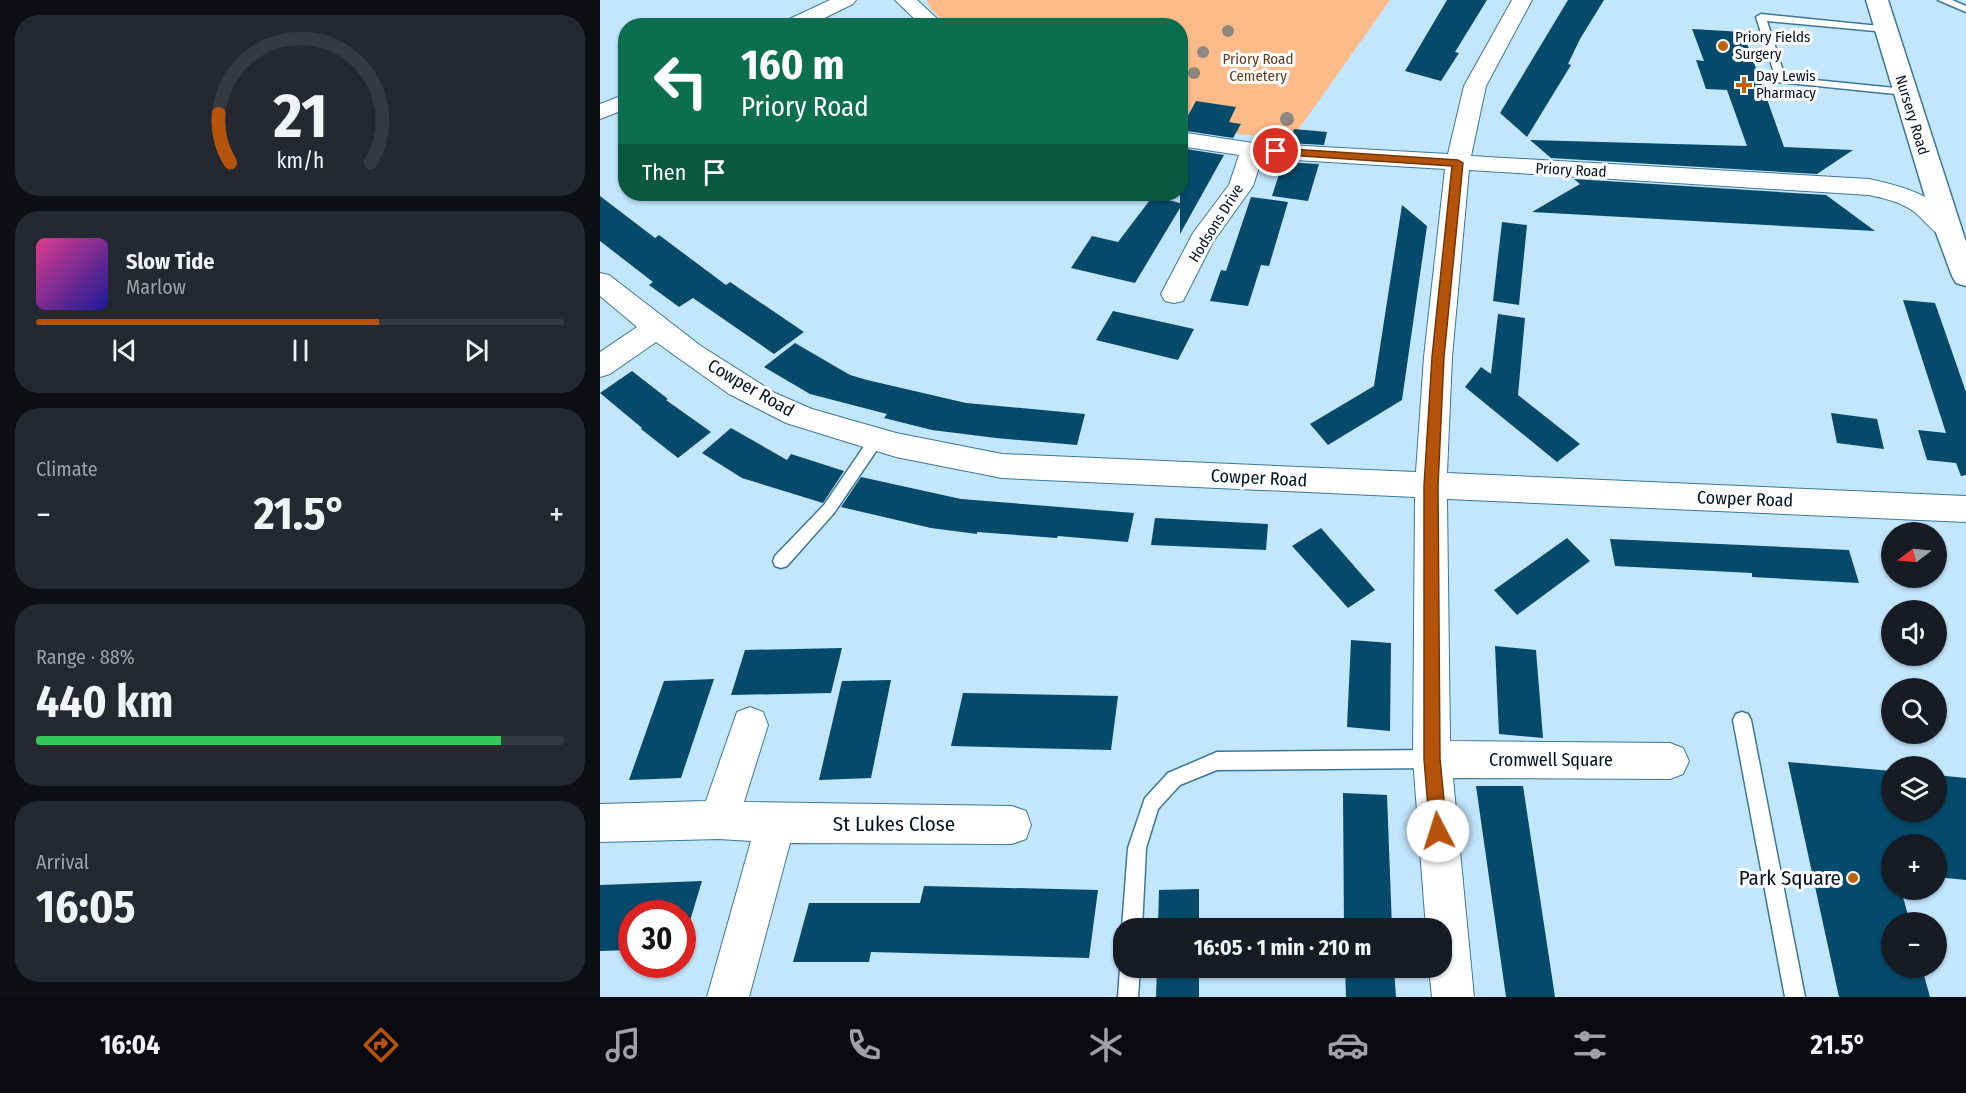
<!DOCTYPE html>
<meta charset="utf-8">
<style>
:root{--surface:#171b24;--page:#242831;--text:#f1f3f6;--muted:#9ea1a6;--line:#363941;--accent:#b45309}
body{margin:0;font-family:"Fira Sans Condensed",sans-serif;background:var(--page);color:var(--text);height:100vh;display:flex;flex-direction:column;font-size:22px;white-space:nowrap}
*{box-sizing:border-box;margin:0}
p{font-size:20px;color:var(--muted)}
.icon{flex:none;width:33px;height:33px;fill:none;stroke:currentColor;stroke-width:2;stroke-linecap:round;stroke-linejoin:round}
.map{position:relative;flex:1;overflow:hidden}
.panel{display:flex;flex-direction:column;gap:15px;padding:15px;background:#0d0f14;width:600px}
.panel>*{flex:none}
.guide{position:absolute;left:18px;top:18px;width:570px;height:183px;border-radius:24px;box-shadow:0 2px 4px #0004;background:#0b6e4f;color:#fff;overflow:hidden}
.needle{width:39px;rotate:254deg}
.buttons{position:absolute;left:1281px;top:522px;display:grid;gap:12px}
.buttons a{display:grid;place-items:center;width:66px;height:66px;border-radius:50%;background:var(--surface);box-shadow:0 2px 4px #0004;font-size:30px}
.speed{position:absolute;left:18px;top:900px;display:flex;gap:12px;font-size:30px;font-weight:700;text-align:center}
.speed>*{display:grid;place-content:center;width:78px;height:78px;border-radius:50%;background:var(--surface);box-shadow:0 2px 4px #0004;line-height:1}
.speed .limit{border:9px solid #d22;background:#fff;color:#111}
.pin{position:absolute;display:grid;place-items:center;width:51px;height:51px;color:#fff;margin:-26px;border:3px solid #fff;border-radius:50%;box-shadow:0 2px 6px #0007}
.me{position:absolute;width:66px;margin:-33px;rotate:355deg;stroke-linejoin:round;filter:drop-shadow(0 0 4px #0008)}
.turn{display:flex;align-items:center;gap:21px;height:126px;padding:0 24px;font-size:27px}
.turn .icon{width:78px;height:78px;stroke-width:2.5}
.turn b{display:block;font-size:42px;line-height:51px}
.then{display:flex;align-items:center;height:57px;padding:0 24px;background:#0003;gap:12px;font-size:22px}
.big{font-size:45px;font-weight:700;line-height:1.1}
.panel .tile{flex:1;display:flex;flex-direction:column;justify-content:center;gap:9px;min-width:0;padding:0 21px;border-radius:24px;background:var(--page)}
.panel .dial{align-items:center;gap:0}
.dial svg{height:156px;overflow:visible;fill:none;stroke:var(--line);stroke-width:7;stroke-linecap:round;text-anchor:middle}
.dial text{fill:var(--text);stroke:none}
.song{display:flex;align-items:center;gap:18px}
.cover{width:72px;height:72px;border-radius:9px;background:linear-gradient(135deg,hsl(330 70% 55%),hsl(240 70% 35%))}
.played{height:6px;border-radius:3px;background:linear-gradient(90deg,var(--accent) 65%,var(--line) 65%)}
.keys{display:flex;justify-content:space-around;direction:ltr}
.heat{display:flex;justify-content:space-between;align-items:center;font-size:33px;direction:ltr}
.charge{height:9px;border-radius:4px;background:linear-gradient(90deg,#34c759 88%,var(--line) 0)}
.trip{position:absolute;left:513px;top:918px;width:339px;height:60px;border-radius:24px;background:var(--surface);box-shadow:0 2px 4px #0004;font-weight:700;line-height:60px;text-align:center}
.dock{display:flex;height:96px;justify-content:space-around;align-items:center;background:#090b0e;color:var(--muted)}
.dock .icon{width:42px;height:42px}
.dock .selected{color:var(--accent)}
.dock b{font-size:27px;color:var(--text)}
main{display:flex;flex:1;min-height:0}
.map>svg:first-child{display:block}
.green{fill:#febb8a}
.building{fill:#054a6a}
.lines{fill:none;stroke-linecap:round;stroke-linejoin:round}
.service-casing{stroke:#3c7799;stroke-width:3}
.minor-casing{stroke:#3c7799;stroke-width:2}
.secondary-casing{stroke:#3c7799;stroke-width:3}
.service{fill:#fff;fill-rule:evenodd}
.minor{fill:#fff;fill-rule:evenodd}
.secondary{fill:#fff;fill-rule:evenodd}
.tree{fill:#8e8780}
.route{fill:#b45309;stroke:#753606;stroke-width:1.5}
.poi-dot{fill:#bc6200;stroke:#fff;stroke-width:2}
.labels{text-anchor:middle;stroke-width:6;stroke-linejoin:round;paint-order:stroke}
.far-poi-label{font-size:15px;fill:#001321;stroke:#fff;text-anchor:start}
.far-park-label{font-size:15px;fill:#633a1a;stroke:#fff}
.far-street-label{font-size:15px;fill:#001321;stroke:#fff}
.street-label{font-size:18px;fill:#001321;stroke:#fff}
.near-street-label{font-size:21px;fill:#001321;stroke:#fff}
.near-poi-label{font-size:21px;fill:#001321;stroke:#fff;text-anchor:end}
</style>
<main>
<section class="panel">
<div class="tile dial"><svg viewBox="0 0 100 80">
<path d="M14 69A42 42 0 1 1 86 69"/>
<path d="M14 69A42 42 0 0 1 8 44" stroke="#b45309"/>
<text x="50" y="56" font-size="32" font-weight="700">21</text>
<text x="50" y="72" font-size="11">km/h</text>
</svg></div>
<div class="tile">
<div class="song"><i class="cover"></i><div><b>Slow Tide</b><p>Marlow</p></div></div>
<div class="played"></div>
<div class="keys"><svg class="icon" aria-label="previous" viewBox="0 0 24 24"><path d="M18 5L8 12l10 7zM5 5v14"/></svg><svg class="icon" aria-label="pause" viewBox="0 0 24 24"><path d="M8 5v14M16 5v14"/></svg><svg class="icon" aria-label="next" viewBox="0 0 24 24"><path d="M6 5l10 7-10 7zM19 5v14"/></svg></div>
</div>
<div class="tile"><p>Climate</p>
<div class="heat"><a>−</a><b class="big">21.5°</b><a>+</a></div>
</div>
<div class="tile"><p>Range · 88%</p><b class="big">440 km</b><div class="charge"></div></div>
<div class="tile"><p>Arrival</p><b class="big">16:05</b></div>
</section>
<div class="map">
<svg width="1366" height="997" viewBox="0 0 1366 997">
<rect width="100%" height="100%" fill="#c2e6fd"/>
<path class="green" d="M 327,0 L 790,0 L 691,140 L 581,127 L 580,26 L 347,25 L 330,8 Z"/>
<g class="building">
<path d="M 847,0 L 887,0 L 855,52 L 859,53 L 841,81 L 805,71 Z"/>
<path d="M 968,0 L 1004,0 L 980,39 L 968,64 L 971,65 L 927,137 L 900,113 Z"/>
<path d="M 1092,29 L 1143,32 L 1184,147 L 1253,150 L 1217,174 L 951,158 L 930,140 L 1147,146 L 1127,90 L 1106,89 L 1096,60 L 1104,61 Z"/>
<path d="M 596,101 L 636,107 L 629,122 L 641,124 L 633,138 L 580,130 Z"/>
<path d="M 694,129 L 727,132 L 724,145 L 689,143 Z"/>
<path d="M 580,148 L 624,155 L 580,234 L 580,208 L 535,283 L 471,268 L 492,236 L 518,242 L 553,196 L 580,203 Z"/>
<path d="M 683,162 L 719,164 L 708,201 L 672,196 Z"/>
<path d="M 974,179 L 1226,195 L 1275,231 L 932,212 L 980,184 Z"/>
<path d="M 0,196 L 55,238 L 59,235 L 126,285 L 130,282 L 204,332 L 174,354 L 93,298 L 79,307 L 49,285 L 53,282 L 0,241 Z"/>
<path d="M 651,197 L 688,202 L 669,266 L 661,265 L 648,306 L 610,301 L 621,270 L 626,271 Z"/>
<path d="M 802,205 L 827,226 L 802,400 L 728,445 L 710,424 L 774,386 Z"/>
<path d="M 902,222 L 927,225 L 919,305 L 893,301 Z"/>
<path d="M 1303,300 L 1335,303 L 1366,392 L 1366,475 L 1361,476 L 1356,463 L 1327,460 L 1318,430 L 1346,433 Z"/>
<path d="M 513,311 L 594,329 L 578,360 L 496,340 Z"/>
<path d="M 898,314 L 925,318 L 918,395 L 980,444 L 957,462 L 865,387 L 881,367 L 891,374 Z"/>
<path d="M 195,343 L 250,375 L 267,380 L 366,403 L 485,414 L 477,445 L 396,438 L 332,430 L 284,418 L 287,414 L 210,394 L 164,367 Z"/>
<path d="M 32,371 L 68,399 L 66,400 L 111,432 L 78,458 L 41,429 L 42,428 L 0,393 Z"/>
<path d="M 1231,413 L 1277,419 L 1284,449 L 1237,443 Z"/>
<path d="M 131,428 L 187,460 L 191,454 L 244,471 L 223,503 L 142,478 L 102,453 Z"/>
<path d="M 261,477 L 361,499 L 534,513 L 528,542 L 458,536 L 457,538 L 377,532 L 377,534 L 331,528 L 241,507 Z"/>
<path d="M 555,518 L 668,524 L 666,550 L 551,545 Z"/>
<path d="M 721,528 L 775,590 L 748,608 L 692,546 Z"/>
<path d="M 967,538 L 990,561 L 917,615 L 894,590 Z"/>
<path d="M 1010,539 L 1249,550 L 1259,583 L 1152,577 L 1152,573 L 1015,566 Z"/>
<path d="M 751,640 L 791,643 L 790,731 L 747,727 Z"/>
<path d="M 895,646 L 936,650 L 943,738 L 899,734 Z"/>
<path d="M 242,648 L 231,693 L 131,695 L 145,650 Z"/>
<path d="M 114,679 L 81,778 L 29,780 L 64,681 Z"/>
<path d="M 291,680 L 271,778 L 219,780 L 242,681 Z"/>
<path d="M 363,693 L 518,696 L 511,750 L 351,746 Z"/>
<path d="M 1188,762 L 1292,771 L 1292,812 L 1336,812 L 1336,775 L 1366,778 L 1366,880 L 1336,877 L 1336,844 L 1292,844 L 1292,890 L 1301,890 L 1310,922 L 1292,922 L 1292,968 L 1322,968 L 1330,997 L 1239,997 Z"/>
<path d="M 876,786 L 923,786 L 955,997 L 906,997 Z"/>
<path d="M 743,793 L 787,795 L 792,928 L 744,928 Z"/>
<path d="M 102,881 L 82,947 L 82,914 L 32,914 L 32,950 L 0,951 L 0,885 Z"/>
<path d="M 324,886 L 498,890 L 489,958 L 271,952 L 269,962 L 193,962 L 209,903 L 320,903 Z"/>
<path d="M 599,889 L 599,928 L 558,928 L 559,890 Z"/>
<path d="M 557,968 L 599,968 L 599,997 L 556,997 Z"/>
<path d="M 745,968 L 794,968 L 796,997 L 746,997 Z"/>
</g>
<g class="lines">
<defs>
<g id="service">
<path d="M 1338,0 L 1352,0 L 1366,6 L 1366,12 Z"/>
<path d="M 1161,14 L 1289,27 L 1289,31 L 1286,32 L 1167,21 L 1185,77 L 1305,89 L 1310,92 L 1305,95 L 1177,82 L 1156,17 Z"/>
<path d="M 426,194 L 439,194 L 431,199 L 427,198 Z"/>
<path d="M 276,434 L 281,436 L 283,440 L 281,444 L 234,513 L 187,566 L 181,568 L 175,566 L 173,561 L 175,556 L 224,505 L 271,436 Z"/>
<path d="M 1142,712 L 1148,714 L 1151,720 L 1205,997 L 1185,997 L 1133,720 L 1136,714 Z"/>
<path d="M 832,750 L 838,753 L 841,759 L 838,765 L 832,768 L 617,770 L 580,785 L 558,809 L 546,848 L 542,928 L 524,928 L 524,931 L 522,928 L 528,848 L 545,798 L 568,773 L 617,752 Z"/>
<path d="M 523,961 L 524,968 L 540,968 L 538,997 L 518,997 L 520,968 Z"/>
</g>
<g id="minor">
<path d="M 230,0 L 256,0 L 253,4 L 208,26 L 180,26 L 183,22 Z"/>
<path d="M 295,0 L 317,0 L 345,26 L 322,26 Z"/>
<path d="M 912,0 L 932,0 L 886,86 L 871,156 L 1269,179 C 1305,187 1340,196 1361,230 L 1357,236 C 1334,242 1327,219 1310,209 C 1297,201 1283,198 1269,195 L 869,170 L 852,357 L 847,473 L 1366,496 L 1366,522 L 847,499 L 850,741 L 1070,743 L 1083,748 L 1089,761 L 1083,774 L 1070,779 L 853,778 L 874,997 L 832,997 L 829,968 L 842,968 L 842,928 L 826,928 L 813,759 L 815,497 L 402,478 L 296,457 L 186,423 L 129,394 L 56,342 L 10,374 L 0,377 L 0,352 L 37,327 L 0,296 L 0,273 L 9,275 L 101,346 L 175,393 L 212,409 L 296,433 L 402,454 L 816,472 L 824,357 L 845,169 L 662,158 L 653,186 L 613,242 L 583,301 L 574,303 L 565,301 L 561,294 L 593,233 L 629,185 L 639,155 L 580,146 L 580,132 L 653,143 L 848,154 L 864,86 Z"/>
<path d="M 26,94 L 26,109 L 0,119 L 0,104 Z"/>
<path d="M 150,707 L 163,712 L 168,725 L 144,802 L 412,806 L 426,811 L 431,825 L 426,839 L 412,844 L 190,843 L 149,997 L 107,997 L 151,841 L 119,839 L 0,842 L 0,804 L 106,801 L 137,712 Z"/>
</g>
<path id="secondary" d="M 1266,0 L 1288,0 L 1366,242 L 1366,286 L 1356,283 L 1352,276 L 1335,230 Z"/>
</defs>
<use href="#service" class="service-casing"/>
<use href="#minor" class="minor-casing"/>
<use href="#secondary" class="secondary-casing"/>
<use href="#service" class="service"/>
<use href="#minor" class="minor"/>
<use href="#secondary" class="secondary"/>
</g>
<g class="tree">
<circle cx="628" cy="31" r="6"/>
<circle cx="603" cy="52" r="6"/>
<circle cx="682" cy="60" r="6"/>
<circle cx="594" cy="73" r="6"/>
<circle cx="687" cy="119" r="7"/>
</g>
<path class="route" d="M 676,148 L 858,160 L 863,163 L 844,357 L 838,486 L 840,759 L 847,831 L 844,837 L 838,839 L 832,837 L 830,831 L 824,759 L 824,486 L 832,357 L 852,166 L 672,154 L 671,151 Z"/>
<g class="poi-dot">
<circle cx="1123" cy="46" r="6"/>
<path d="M1141 76h6v6h6v6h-6v6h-6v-6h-6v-6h6z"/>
<circle cx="1253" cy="878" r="6"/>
</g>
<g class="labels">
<g class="far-poi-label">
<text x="1135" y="42">Priory Fields<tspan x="1135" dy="17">Surgery</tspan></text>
<text x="1156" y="81">Day Lewis<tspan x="1156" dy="17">Pharmacy</tspan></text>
</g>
<g class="far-park-label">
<text x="658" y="64">Priory Road<tspan x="658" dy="17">Cemetery</tspan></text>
</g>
<g class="far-street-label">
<text transform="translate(1312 115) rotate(73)" y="5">Nursery Road</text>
<text transform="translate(971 170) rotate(3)" y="5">Priory Road</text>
<text transform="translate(616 223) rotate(-58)" y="5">Hodsons Drive</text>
</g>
<g class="street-label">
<text transform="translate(151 388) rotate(30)" y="6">Cowper Road</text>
<text transform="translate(659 478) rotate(3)" y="6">Cowper Road</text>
<text transform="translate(1145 499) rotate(2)" y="6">Cowper Road</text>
<text x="951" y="766">Cromwell Square</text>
</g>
<g class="near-street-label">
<text x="294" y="831">St Lukes Close</text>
</g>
<g class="near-poi-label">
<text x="1241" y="885">Park Square</text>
</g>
</g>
</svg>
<div class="buttons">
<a><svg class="needle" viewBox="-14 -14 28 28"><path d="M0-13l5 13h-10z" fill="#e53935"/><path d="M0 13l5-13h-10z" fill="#9ea1a6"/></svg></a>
<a><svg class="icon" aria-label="sound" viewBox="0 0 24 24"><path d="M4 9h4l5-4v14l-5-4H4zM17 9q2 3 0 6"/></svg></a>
<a><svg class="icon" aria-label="search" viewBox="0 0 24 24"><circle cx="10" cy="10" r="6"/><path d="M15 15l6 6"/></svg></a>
<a><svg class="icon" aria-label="layers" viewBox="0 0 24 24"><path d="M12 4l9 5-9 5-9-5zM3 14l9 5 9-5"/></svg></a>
<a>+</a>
<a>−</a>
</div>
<div class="speed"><div class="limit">30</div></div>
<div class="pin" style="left:676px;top:151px;background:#d93025"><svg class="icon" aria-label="arrive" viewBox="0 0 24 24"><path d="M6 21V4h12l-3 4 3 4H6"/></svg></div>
<svg class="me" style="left:838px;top:831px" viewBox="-20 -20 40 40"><circle r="19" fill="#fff"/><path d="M0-13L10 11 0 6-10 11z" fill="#b45309"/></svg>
<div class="trip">16:05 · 1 min · 210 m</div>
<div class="guide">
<div class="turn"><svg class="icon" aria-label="left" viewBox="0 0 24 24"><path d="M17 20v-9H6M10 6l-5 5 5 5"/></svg><div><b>160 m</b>Priory Road</div></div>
<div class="then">Then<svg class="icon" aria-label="arrive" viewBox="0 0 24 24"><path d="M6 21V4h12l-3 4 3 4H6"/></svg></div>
</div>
</div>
</main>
<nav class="dock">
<b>16:04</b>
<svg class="icon selected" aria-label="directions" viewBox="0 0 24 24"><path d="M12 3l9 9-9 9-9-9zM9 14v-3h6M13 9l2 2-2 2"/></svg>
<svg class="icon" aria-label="music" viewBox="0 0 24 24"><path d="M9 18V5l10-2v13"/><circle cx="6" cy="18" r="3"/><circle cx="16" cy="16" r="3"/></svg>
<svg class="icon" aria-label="phone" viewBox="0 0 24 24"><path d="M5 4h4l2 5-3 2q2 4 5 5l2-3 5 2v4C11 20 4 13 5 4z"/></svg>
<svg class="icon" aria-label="climate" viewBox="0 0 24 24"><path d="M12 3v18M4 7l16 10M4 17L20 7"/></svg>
<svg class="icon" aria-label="car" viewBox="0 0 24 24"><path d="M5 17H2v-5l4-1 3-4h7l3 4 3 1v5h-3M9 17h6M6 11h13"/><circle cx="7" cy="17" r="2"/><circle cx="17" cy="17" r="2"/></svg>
<svg class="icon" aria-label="filters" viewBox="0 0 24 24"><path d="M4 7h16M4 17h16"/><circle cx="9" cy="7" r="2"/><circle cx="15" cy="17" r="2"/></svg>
<b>21.5°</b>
</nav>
